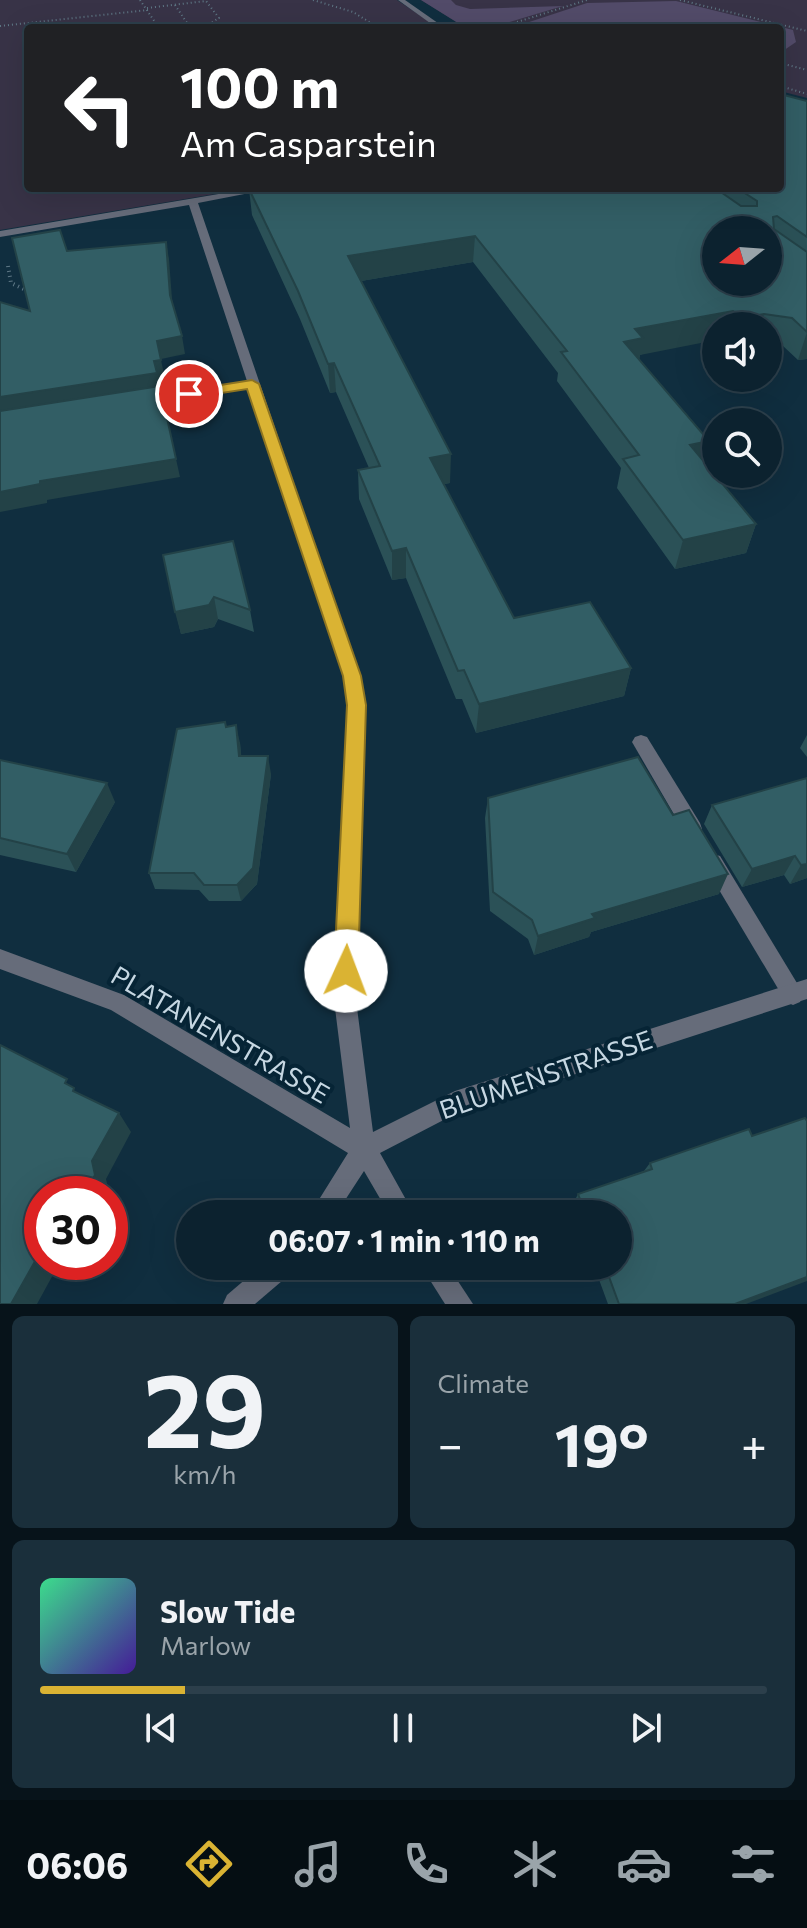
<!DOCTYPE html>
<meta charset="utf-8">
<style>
:root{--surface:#0c222f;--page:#1a2f3b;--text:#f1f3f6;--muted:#9aa4aa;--line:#2c3f4b;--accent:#dab333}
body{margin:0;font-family:Commissioner,sans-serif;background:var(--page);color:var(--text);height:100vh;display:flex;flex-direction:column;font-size:30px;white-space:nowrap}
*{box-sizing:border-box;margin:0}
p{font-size:26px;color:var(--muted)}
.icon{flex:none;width:44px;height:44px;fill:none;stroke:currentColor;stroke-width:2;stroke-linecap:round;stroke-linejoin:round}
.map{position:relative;height:1304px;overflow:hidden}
.details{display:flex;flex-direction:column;gap:12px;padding:12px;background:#07131a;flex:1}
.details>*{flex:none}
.guide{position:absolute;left:24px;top:24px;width:760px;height:168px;border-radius:8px;box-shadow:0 8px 32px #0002,0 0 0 2px var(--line);background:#202124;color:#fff;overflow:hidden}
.needle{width:52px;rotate:253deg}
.buttons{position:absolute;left:702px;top:216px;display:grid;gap:16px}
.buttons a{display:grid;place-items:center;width:80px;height:80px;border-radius:50%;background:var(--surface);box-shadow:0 8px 32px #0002,0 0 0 2px var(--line);font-size:40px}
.speed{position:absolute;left:24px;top:1176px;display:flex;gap:16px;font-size:40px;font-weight:700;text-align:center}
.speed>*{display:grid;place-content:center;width:104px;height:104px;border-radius:50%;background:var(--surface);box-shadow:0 8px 32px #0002,0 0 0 2px var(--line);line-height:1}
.speed .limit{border:12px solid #d22;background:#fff;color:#111}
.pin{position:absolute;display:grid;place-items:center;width:68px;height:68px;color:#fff;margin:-34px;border:4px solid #fff;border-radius:50%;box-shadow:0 2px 8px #0007}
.me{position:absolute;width:88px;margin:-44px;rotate:2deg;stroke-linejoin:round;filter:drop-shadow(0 0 6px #0008)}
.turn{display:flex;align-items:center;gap:28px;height:168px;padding:0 24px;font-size:36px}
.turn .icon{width:104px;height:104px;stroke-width:2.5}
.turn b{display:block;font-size:56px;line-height:68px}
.big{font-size:60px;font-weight:700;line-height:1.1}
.details .card{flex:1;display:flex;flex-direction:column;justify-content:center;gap:12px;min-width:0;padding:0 28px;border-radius:12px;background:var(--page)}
.details .dial{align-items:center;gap:0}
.dial b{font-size:104px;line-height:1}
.song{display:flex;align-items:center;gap:24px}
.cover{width:96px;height:96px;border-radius:12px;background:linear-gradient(135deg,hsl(150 70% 55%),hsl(260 70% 35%))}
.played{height:8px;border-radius:4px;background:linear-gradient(90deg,var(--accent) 20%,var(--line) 20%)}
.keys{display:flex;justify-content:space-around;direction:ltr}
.heat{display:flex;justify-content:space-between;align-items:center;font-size:44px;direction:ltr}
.details .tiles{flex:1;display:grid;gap:12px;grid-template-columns:1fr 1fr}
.card:last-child{grid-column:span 2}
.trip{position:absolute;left:176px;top:1200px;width:456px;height:80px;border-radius:40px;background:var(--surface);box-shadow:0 8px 32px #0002,0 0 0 2px var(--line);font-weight:700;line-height:80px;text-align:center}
.tab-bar{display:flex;height:128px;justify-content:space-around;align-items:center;background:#050e13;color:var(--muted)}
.tab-bar .icon{width:56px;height:56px}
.tab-bar .current{color:var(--accent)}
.tab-bar b{font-size:36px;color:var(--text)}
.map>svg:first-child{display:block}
.green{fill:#383347}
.forest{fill:#524b69}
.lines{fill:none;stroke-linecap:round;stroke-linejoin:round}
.path-far1{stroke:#5f7886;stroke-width:2;stroke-dasharray:1 3;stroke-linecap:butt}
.path{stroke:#5f7886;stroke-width:4;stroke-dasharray:1 4;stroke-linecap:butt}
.lane{fill:#666c7a;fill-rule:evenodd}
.street{fill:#666c7a;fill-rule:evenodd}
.wall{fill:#2b5157}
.shaded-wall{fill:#234247}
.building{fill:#325e65;stroke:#234247;stroke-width:2;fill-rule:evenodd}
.route{fill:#dab333;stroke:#8e7421;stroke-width:2}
.labels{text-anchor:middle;stroke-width:8;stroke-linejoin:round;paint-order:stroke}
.near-street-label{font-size:26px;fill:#c6d7e2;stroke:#062435}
</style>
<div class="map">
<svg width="807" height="1304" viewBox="0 0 807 1304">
<rect width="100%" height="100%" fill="#102e3f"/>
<g class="green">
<path d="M 0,0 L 397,0 L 439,28 L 28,28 L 28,188 L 251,188 L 0,230 Z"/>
<path d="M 421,0 L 807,0 L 807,98 L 780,91 L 780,28 L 466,28 Z"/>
</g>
<g class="forest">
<path d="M 421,0 L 451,0 L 456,5 L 470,9 L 563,6 L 490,28 L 466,28 Z"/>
<path d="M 676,1 L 793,30 L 796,42 L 780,53 L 780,28 L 517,26 L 587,3 Z"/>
</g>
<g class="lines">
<g class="path-far1">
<path d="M 140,0 L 159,28"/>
<path d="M 313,0 L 353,12 L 379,28"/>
<path d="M 680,0 L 807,31"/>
<path d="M 175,5 L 189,26"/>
<path d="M 147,8 L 206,1 L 219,18 L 211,23 L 172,28"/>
<path d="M 0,26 L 148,10"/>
<path d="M 498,28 L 587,0"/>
<path d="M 535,28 L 558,28"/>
<path d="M 780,63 L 807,70"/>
<path d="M 780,86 L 807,94"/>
</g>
<path class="path" d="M 8,266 L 11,283 L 28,291"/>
<g class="lane">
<path d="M 641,735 L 647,737 L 700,823 L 702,829 L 700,835 L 693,837 L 686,835 L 632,742 L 635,737 Z"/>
<path d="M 713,854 L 720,856 L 800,988 L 803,995 L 800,1002 L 793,1005 L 786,1002 L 706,868 L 703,862 L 706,856 Z"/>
</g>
<g class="street">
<path d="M 398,0 L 405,0 L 445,28 L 437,28 Z"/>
<path d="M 254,188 L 275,188 L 198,203 L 360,676 L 365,705 L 356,1000 L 373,1132 L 455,1091 L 807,979 L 807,999 L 459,1112 L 380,1153 L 414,1214 L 389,1214 L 364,1171 L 336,1214 L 310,1214 L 348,1153 L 111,1010 L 0,969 L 0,949 L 124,995 L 350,1128 L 334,1000 L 349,705 L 344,676 L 249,388 L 143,405 L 137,401 L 143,397 L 247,381 L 189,205 L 0,237 L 0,231 Z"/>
<path d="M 261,1266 L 292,1266 L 289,1275 L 255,1304 L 223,1304 L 227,1295 Z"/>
<path d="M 421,1266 L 448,1266 L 473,1304 L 445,1304 Z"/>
</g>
</g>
<g class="wall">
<path d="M 807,101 L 807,359 L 798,360 L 783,346 L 768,344 L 768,326 L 716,326 L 640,355 L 639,360 L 709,441 L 703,461 L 756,524 L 746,553 L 675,569 L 617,488 L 621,468 L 557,381 L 558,373 L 473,262 L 361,281 L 450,483 L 444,484 L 514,618 L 631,668 L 624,696 L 476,733 L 462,699 L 456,699 L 406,578 L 392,580 L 359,499 L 358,470 L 369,468 L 336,392 L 330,393 L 300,319 L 252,215 L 249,189 L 256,188 L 780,188 Z"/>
<path d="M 163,555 L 250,610 L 254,632 L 218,619 L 214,627 L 181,634 Z"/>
<path d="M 226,727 L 240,743 L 241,756 L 271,774 L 257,884 L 241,901 L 209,901 L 199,890 L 155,889 L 149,873 Z"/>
<path d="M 807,735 L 807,757 L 800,748 Z"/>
<path d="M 0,760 L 115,802 L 76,872 L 0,855 Z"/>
<path d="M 807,778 L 807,878 L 790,884 L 784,875 L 742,887 L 704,824 L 712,805 Z"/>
<path d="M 488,798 L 719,894 L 591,932 L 589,937 L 534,955 L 528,939 L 490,911 L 485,818 Z"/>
<path d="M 650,1163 L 746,1304 L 608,1304 L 594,1266 L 618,1266 L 618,1214 L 575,1214 L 572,1206 L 578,1194 L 644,1171 Z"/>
</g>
<g class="shaded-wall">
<path d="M 475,236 L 473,262 L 349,283 L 348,256 Z"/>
<path d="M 166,242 L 169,259 L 173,313 L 170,295 Z"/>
<path d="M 733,311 L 729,326 L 716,326 L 716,340 L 640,355 L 638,367 L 624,342 L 635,329 Z"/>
<path d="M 764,314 L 760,326 L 739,326 L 741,318 Z"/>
<path d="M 807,332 L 807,359 L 798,360 Z"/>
<path d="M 182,336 L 185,354 L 161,359 L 157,341 Z"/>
<path d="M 161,360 L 165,379 L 158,380 L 161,392 L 0,417 L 0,397 Z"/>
<path d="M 334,363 L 336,392 L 330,393 L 328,364 Z"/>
<path d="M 709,441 L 700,471 L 690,445 Z"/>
<path d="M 451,454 L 450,483 L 429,487 L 430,458 Z"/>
<path d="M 176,459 L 180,477 L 47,500 L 47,503 L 0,512 L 0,492 L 40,481 Z"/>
<path d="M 756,524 L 746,553 L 675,569 L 683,540 Z"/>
<path d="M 406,548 L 406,578 L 392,580 L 392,551 Z"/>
<path d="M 214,597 L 218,619 L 214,627 L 181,634 L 175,612 Z"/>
<path d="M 631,668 L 624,696 L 476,733 L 479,704 Z"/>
<path d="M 236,725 L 240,743 L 243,773 L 239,756 Z"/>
<path d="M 268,756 L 271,774 L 257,884 L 241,901 L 237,885 Z"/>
<path d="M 107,783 L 115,802 L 76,872 L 67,854 Z"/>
<path d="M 795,856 L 784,875 L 742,887 L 752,869 Z"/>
<path d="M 807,864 L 807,878 L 790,884 L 801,865 Z"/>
<path d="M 728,874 L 719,894 L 591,932 L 589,937 L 534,955 L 538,936 L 592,914 Z"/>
<path d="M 119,1113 L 131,1132 L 106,1179 L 109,1192 L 108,1194 L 84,1194 L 92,1161 Z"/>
<path d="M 42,1249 L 42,1262 L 60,1262 L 37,1304 L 11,1304 Z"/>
<path d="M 807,1277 L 807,1281 L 746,1304 L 735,1304 Z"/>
</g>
<g class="building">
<path d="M 780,94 L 807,101 L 807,237 L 777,216 L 773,217 L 774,229 L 807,252 L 807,332 L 792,318 L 764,314 L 741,318 L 733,311 L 635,329 L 643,338 L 624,342 L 709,441 L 690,445 L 756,524 L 683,540 L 623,459 L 639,455 L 561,352 L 567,351 L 475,236 L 348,256 L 451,454 L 430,458 L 514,618 L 590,602 L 631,668 L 479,704 L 464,670 L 458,671 L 406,548 L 392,551 L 358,470 L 380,466 L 334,363 L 328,364 L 298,291 L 249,189 L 256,188 L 715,188 L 741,206 L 757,206 L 757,201 L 737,188 L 780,188 ZM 716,230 L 768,230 L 768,282 L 716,282 Z"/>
<path d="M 60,230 L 67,251 L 166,242 L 170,295 L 182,336 L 157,341 L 161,360 L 154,361 L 157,373 L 0,397 L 0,302 L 30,311 L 12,238 Z"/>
<path d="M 160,386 L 176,459 L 40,481 L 40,484 L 0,492 L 0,411 Z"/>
<path d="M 233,541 L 250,610 L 214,597 L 209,605 L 175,612 L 163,555 Z"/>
<path d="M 225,722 L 226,727 L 236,725 L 239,756 L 268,756 L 253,868 L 237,885 L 204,885 L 194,873 L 149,873 L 177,729 Z"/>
<path d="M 638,757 L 673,815 L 689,810 L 728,874 L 592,914 L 595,918 L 538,936 L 532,920 L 493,892 L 488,798 Z"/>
<path d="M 0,760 L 107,783 L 67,854 L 0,838 Z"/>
<path d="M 807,778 L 807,864 L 801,865 L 795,856 L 752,869 L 712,805 Z"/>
<path d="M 0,1045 L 67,1079 L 65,1083 L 74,1088 L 73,1091 L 119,1113 L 92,1161 L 95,1175 L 84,1194 L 42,1194 L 42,1249 L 11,1304 L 0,1304 Z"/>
<path d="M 805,1118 L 807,1121 L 807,1277 L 735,1304 L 619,1304 L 605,1266 L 618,1266 L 618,1214 L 586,1214 L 578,1194 L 652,1169 L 650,1163 L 749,1129 L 752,1136 Z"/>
</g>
<path class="route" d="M 252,380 L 259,384 L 361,676 L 366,705 L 358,971 L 354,979 L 346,982 L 338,979 L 334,971 L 347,705 L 343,676 L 247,389 L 189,398 L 182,394 L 189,390 Z"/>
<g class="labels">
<g class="near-street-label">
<text transform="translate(220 1035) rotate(30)" y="9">PLATANENSTRASSE</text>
<text transform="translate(546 1075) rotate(-19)" y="9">BLUMENSTRASSE</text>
</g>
</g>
</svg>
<div class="buttons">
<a><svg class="needle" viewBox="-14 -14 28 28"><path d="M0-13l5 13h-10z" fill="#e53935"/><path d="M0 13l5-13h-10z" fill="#9aa4aa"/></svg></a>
<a><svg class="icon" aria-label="sound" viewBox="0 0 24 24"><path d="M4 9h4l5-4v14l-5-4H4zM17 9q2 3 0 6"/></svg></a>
<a><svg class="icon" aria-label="search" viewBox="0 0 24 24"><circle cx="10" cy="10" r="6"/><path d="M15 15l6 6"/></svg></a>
</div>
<div class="speed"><div class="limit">30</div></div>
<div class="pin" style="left:189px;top:394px;background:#d93025"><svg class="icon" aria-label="arrive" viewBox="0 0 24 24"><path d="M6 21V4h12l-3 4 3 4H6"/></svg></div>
<svg class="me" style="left:346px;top:971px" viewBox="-20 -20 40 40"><circle r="19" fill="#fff"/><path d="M0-13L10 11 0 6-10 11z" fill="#dab333"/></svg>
<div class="trip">06:07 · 1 min · 110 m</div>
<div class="guide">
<div class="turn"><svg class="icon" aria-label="left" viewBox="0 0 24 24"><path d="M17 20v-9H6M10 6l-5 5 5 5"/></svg><div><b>100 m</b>Am Casparstein</div></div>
</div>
</div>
<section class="details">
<div class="tiles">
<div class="card dial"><b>29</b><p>km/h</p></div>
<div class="card"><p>Climate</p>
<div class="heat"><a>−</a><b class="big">19°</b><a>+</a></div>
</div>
<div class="card">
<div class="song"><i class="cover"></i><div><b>Slow Tide</b><p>Marlow</p></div></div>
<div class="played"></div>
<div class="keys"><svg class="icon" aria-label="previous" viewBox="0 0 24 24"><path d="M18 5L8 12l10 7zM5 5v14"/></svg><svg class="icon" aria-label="pause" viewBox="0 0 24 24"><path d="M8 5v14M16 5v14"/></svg><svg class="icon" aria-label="next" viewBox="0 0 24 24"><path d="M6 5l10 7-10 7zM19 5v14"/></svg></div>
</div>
</div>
</section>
<nav class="tab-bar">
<b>06:06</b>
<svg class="icon current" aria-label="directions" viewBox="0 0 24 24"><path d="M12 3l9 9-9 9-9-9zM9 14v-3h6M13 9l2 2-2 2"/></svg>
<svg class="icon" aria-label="music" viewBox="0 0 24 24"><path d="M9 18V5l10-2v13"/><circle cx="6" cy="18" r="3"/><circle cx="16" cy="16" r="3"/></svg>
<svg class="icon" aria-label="phone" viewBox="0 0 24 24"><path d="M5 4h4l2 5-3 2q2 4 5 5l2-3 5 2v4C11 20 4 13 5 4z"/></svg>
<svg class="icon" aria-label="climate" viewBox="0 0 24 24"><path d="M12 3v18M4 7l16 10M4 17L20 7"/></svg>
<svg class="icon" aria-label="car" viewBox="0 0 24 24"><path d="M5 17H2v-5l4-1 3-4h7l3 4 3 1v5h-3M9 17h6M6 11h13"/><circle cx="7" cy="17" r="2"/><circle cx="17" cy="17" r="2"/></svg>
<svg class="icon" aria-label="filters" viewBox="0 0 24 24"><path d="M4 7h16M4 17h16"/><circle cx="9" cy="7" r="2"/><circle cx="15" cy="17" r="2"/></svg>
</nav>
